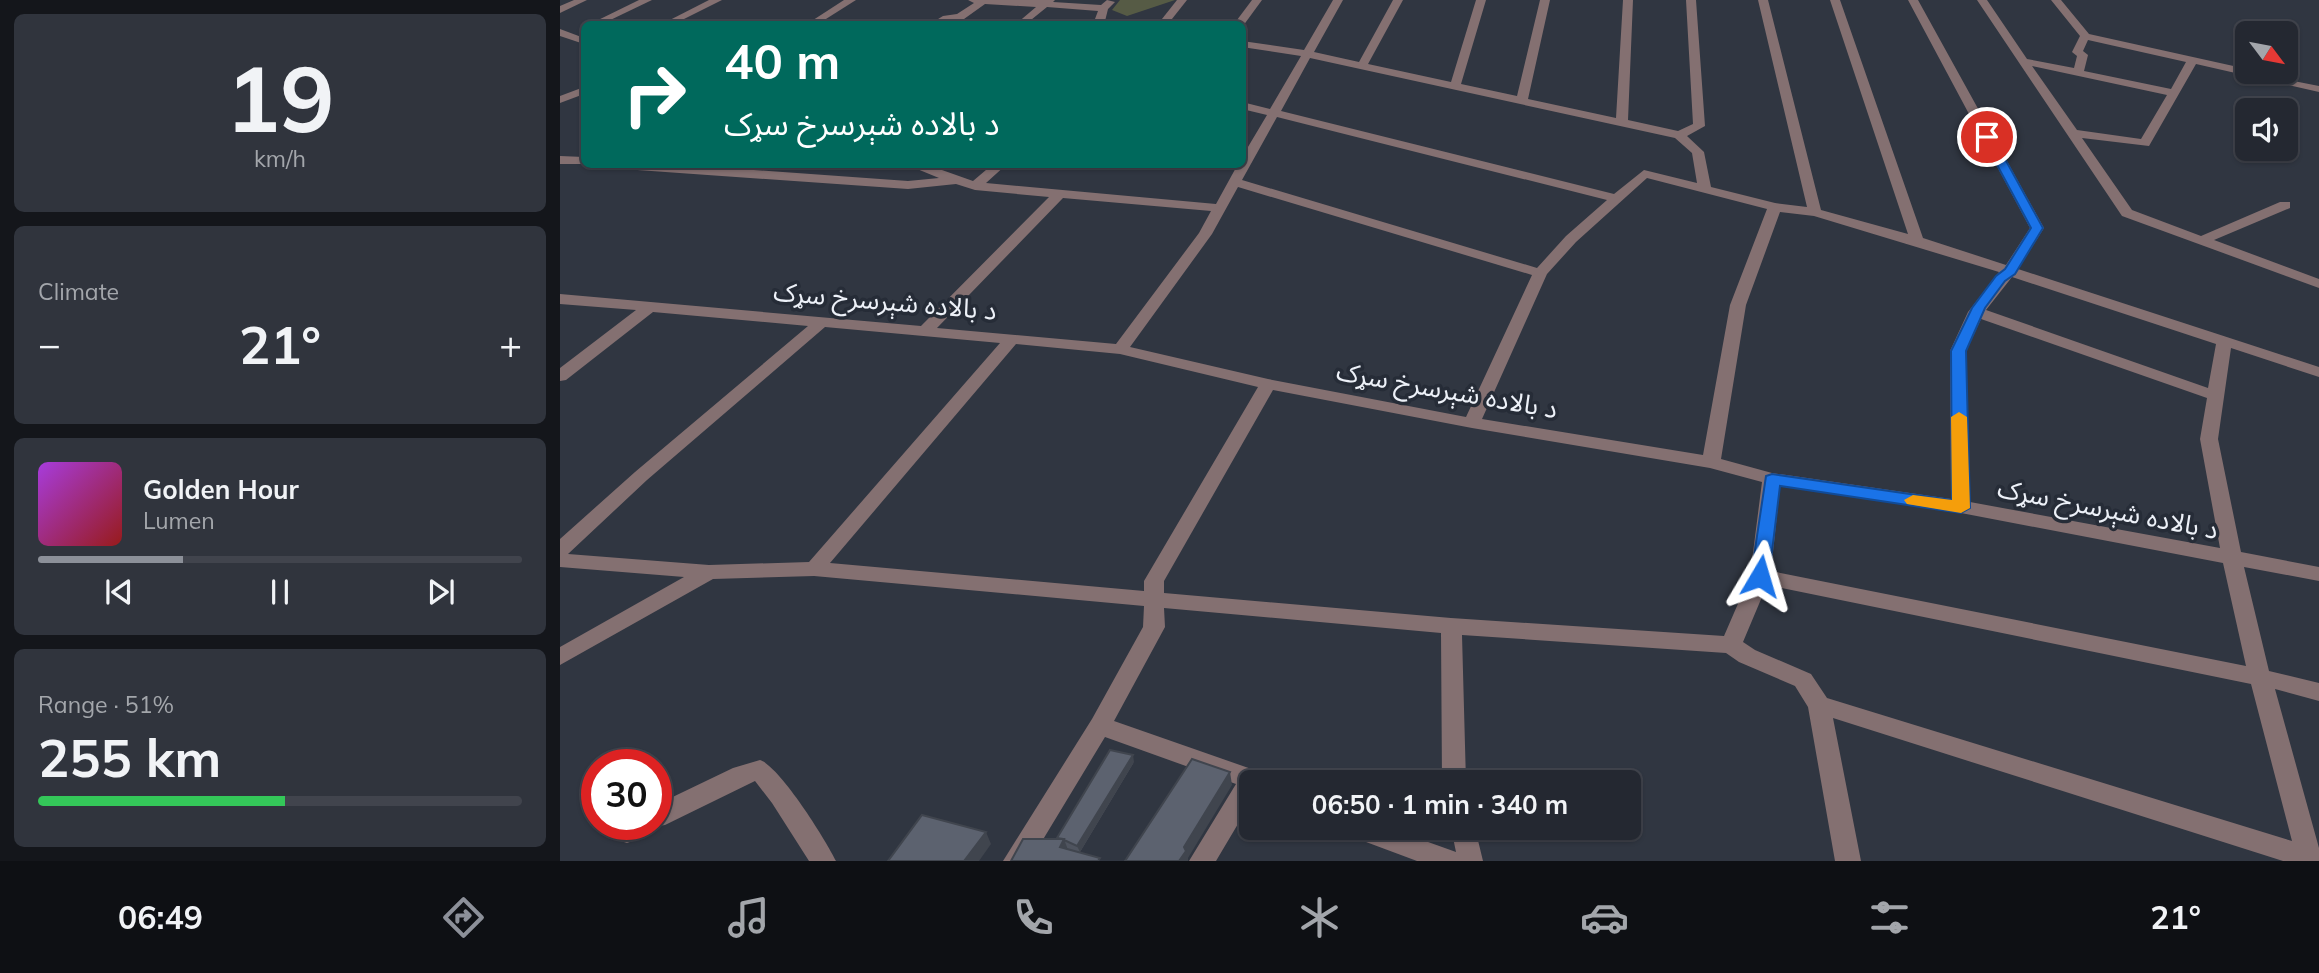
<!DOCTYPE html>
<meta charset="utf-8">
<style>
:root{--surface:#242831;--page:#30343d;--text:#f1f3f6;--muted:#a3a6ab;--line:#41444d;--accent:#8c9099}
body{margin:0;font-family:Mulish,"Noto Sans Arabic",sans-serif;background:var(--page);color:var(--text);height:100vh;display:flex;flex-direction:column;font-size:26px;white-space:nowrap}
*{box-sizing:border-box;margin:0}
p{font-size:23px;color:var(--muted)}
.icon{flex:none;width:38px;height:38px;fill:none;stroke:currentColor;stroke-width:2;stroke-linecap:round;stroke-linejoin:round}
.map{position:relative;flex:1;overflow:hidden}
.details{display:flex;flex-direction:column;gap:14px;padding:14px;background:#14161b;width:560px}
.details>*{flex:none}
.top-card{position:absolute;left:21px;top:21px;width:665px;height:147px;border-radius:10px;box-shadow:0 2px 5px #0004,0 0 0 2px var(--line);background:#00695c;color:#fff;overflow:hidden}
.needle{width:46px;rotate:122deg}
.buttons{position:absolute;left:1675px;top:21px;display:grid;gap:14px}
.buttons a{display:grid;place-items:center;width:63px;height:63px;border-radius:10px;background:var(--surface);box-shadow:0 2px 5px #0004,0 0 0 2px var(--line);font-size:35px}
.speed{position:absolute;left:21px;top:749px;display:flex;gap:14px;font-size:35px;font-weight:700;text-align:center}
.speed>*{display:grid;place-content:center;width:91px;height:91px;border-radius:50%;background:var(--surface);box-shadow:0 2px 5px #0004,0 0 0 2px var(--line);line-height:1}
.speed .limit{border:10px solid #d22;background:#fff;color:#111}
.pin{position:absolute;display:grid;place-items:center;width:60px;height:60px;color:#fff;margin:-30px;border:4px solid #fff;border-radius:50%;box-shadow:0 2px 7px #0007}
.me{position:absolute;width:77px;margin:-38px;rotate:7deg;stroke-linejoin:round;filter:drop-shadow(0 0 5px #0008)}
.turn{display:flex;align-items:center;gap:24px;height:147px;padding:0 28px;font-size:32px}
.turn .icon{width:91px;height:91px;stroke-width:2.5}
.turn b{display:block;font-size:49px;line-height:60px}
.big{font-size:52px;font-weight:700;line-height:1.1}
.details .card{flex:1;display:flex;flex-direction:column;justify-content:center;gap:10px;min-width:0;padding:0 24px;border-radius:10px;background:var(--page)}
.details .dial{align-items:center;gap:0}
.dial b{font-size:91px;line-height:1}
.song{display:flex;align-items:center;gap:21px}
.cover{width:84px;height:84px;border-radius:10px;background:linear-gradient(135deg,hsl(280 70% 55%),hsl(0 70% 35%))}
.played{height:7px;border-radius:4px;background:linear-gradient(90deg,var(--accent) 30%,var(--line) 30%)}
.keys{display:flex;justify-content:space-around;direction:ltr}
.heat{display:flex;justify-content:space-between;align-items:center;font-size:38px;direction:ltr}
.charge{height:10px;border-radius:5px;background:linear-gradient(90deg,#34c759 51%,var(--line) 0)}
.trip{position:absolute;left:679px;top:770px;width:402px;height:70px;border-radius:10px;background:var(--surface);box-shadow:0 2px 5px #0004,0 0 0 2px var(--line);font-weight:700;line-height:70px;text-align:center}
.dock{display:flex;height:112px;justify-content:space-around;align-items:center;background:#0e1014;color:var(--muted)}
.dock .icon{width:49px;height:49px}
.dock .on{color:var(--accent)}
.dock b{font-size:32px;color:var(--text)}
main{display:flex;flex:1;min-height:0}
.map>svg:first-child{display:block}
.green{fill:#565b45}
.lines{fill:none;stroke-linecap:round;stroke-linejoin:round}
.street{fill:#847071;fill-rule:evenodd}
.wall{fill:#4f545f}
.shaded-wall{fill:#40454e}
.building{fill:#5c626f;stroke:#40454e;stroke-width:2}
.route{fill:#1a73e8;stroke:#114b97;stroke-width:2}
.slow{fill:#f59e0b}
.labels{text-anchor:middle;stroke-width:7;stroke-linejoin:round;paint-order:stroke}
.street-label{font-size:26px;fill:#edf1f8;stroke:#262c37}
</style>
<main>
<section class="details">
<div class="card dial"><b>19</b><p>km/h</p></div>
<div class="card"><p>Climate</p>
<div class="heat"><a>−</a><b class="big">21°</b><a>+</a></div>
</div>
<div class="card">
<div class="song"><i class="cover"></i><div><b>Golden Hour</b><p>Lumen</p></div></div>
<div class="played"></div>
<div class="keys"><svg class="icon" aria-label="previous" viewBox="0 0 24 24"><path d="M18 5L8 12l10 7zM5 5v14"/></svg><svg class="icon" aria-label="pause" viewBox="0 0 24 24"><path d="M8 5v14M16 5v14"/></svg><svg class="icon" aria-label="next" viewBox="0 0 24 24"><path d="M6 5l10 7-10 7zM19 5v14"/></svg></div>
</div>
<div class="card"><p>Range · 51%</p><b class="big">255 km</b><div class="charge"></div></div>
</section>
<div class="map">
<svg width="1759" height="861" viewBox="0 0 1759 861">
<rect width="100%" height="100%" fill="#303641"/>
<path class="green" d="M 560,0 L 615,0 L 567,16 L 552,10 Z"/>
<g class="lines">
<g class="street">
<path d="M 14,0 L 27,0 L 0,13 L 0,6 Z"/>
<path d="M 79,0 L 92,0 L 42,24 L 30,24 Z"/>
<path d="M 149,0 L 162,0 L 114,24 L 102,24 Z"/>
<path d="M 284,0 L 296,0 L 258,24 L 247,24 Z"/>
<path d="M 408,0 L 495,0 L 493,2 L 541,5 L 547,0 L 555,2 L 548,9 L 545,21 L 540,24 L 527,24 L 535,19 L 538,11 L 487,7 L 466,24 L 456,24 L 476,7 L 425,4 L 404,19 L 382,24 L 370,24 L 383,16 L 397,14 L 414,3 Z"/>
<path d="M 617,0 L 627,0 L 608,24 L 598,24 Z"/>
<path d="M 692,0 L 702,0 L 683,26 L 674,24 Z"/>
<path d="M 773,0 L 783,0 L 754,52 L 799,62 L 833,0 L 843,0 L 808,64 L 891,82 L 916,0 L 926,0 L 901,84 L 957,96 L 980,0 L 990,0 L 968,99 L 1056,118 L 1063,0 L 1073,0 L 1068,120 L 1118,131 L 1133,124 L 1126,0 L 1136,0 L 1145,126 L 1127,136 L 1144,152 L 1151,187 L 1215,203 L 1247,207 L 1198,0 L 1208,0 L 1261,210 L 1348,234 L 1270,0 L 1280,0 L 1363,238 L 1446,265 L 1470,228 L 1348,0 L 1358,0 L 1484,228 L 1458,269 L 1759,367 L 1759,377 L 1671,348 L 1658,439 L 1681,552 L 1759,567 L 1759,581 L 1684,567 L 1709,671 L 1759,683 L 1759,701 L 1715,689 L 1759,848 L 1759,861 L 1723,861 L 1273,718 L 1301,861 L 1275,861 L 1248,707 L 1235,686 L 1179,662 L 1166,653 L 902,635 L 906,782 L 882,782 L 881,633 L 604,608 L 605,627 L 554,721 L 700,772 L 704,779 L 702,782 L 691,782 L 691,802 L 656,861 L 629,861 L 676,784 L 545,737 L 470,861 L 443,861 L 532,719 L 583,627 L 584,606 L 254,576 L 153,579 L 0,665 L 0,647 L 124,577 L 0,567 L 0,539 L 75,472 L 248,326 L 93,312 L 6,380 L 0,381 L 0,368 L 76,310 L 0,304 L 0,294 L 361,326 L 489,197 L 415,190 L 396,184 L 348,189 L 49,168 L 43,164 L 110,164 L 348,181 L 379,178 L 345,164 L 365,164 L 413,181 L 433,164 L 447,164 L 426,183 L 656,204 L 678,164 L 682,164 L 682,157 L 707,115 L 682,109 L 682,102 L 710,109 L 741,56 L 682,47 L 682,41 L 744,50 ZM 750,58 L 1115,138 L 1132,153 L 1137,183 L 1084,170 L 1054,194 L 721,111 ZM 717,117 L 1047,200 L 1006,236 L 977,268 L 682,180 ZM 1087,178 L 1207,209 L 1170,305 L 1143,455 L 922,419 L 987,274 L 1016,242 ZM 678,187 L 972,275 L 906,417 L 708,379 L 570,347 L 652,234 ZM 503,198 L 651,211 L 639,233 L 556,344 L 377,328 ZM 1220,212 L 1254,216 L 1439,272 L 1408,312 L 1390,351 L 1391,499 L 1212,473 L 1161,459 L 1186,305 ZM 1452,277 L 1656,344 L 1648,388 L 1426,310 ZM 1421,319 L 1647,398 L 1640,439 L 1660,548 L 1410,502 L 1406,351 ZM 265,327 L 440,343 L 249,562 L 149,565 L 8,554 L 87,480 ZM 456,344 L 560,354 L 698,387 L 584,581 L 584,591 L 270,563 ZM 713,390 L 912,428 L 1150,468 L 1202,482 L 1190,576 L 1164,636 L 891,618 L 604,593 L 604,581 ZM 1220,486 L 1401,513 L 1663,563 L 1686,666 L 1211,571 ZM 1207,585 L 1691,684 L 1732,841 L 1267,698 L 1251,674 L 1195,650 L 1183,642 Z"/>
<path d="M 1417,0 L 1427,0 L 1467,59 L 1514,68 L 1517,56 L 1512,52 L 1520,36 L 1491,0 L 1501,0 L 1529,34 L 1687,69 L 1687,72 L 1759,86 L 1759,92 L 1636,64 L 1589,146 L 1522,138 L 1572,210 L 1641,236 L 1720,202 L 1730,202 L 1730,208 L 1654,240 L 1759,279 L 1759,288 L 1562,216 ZM 1528,40 L 1626,62 L 1611,89 L 1524,71 L 1528,55 L 1523,51 ZM 1472,66 L 1607,95 L 1581,139 L 1517,130 Z"/>
<path d="M 0,29 L 24,38 L 24,44 L 0,36 Z"/>
<path d="M 24,87 L 24,94 L 0,103 L 0,96 Z"/>
<path d="M 0,156 L 24,157 L 25,164 L 0,164 Z"/>
<path d="M 200,760 C 220,767 266,840 276,861 L 249,861 L 212,803 L 195,781 L 105,825 L 93,827 C 89,836 76,840 67,843 L 58,840 L 55,832 L 58,824 L 96,824 L 96,805 L 173,768 Z"/>
<path d="M 787,828 L 829,828 L 896,852 L 891,828 L 915,828 L 923,861 L 857,861 L 790,836 Z"/>
</g>
</g>
<path class="wall" d="M 574,762 L 520,852 L 451,861 L 497,839 L 497,838 Z"/>
<g class="shaded-wall">
<path d="M 573,755 L 574,762 L 520,852 L 517,846 Z"/>
<path d="M 670,772 L 672,785 L 628,858 L 628,861 L 619,861 L 624,847 Z"/>
<path d="M 426,832 L 431,844 L 419,861 L 404,861 Z"/>
<path d="M 504,839 L 512,861 L 500,847 Z"/>
</g>
<g class="building">
<path d="M 550,750 L 573,755 L 517,846 L 504,840 L 504,839 L 497,838 Z"/>
<path d="M 632,759 L 670,772 L 624,847 L 626,851 L 619,861 L 565,861 Z"/>
<path d="M 362,815 L 426,832 L 404,861 L 328,861 Z"/>
<path d="M 463,839 L 504,839 L 500,847 L 540,858 L 538,861 L 451,861 Z"/>
</g>
<path class="route" d="M 1427,134 L 1433,137 L 1483,228 L 1455,274 L 1445,281 L 1425,308 L 1406,351 L 1410,508 L 1401,513 L 1220,486 L 1209,576 L 1206,580 L 1193,580 L 1191,576 L 1206,476 L 1212,474 L 1392,500 L 1391,351 L 1412,308 L 1436,276 L 1445,269 L 1471,228 L 1422,137 Z"/>
<path class="slow" d="M 1399,412 L 1407,417 L 1410,508 L 1401,513 L 1347,504 L 1344,500 L 1353,495 L 1392,500 L 1391,417 Z"/>
<g class="labels">
<g class="street-label">
<text transform="translate(325 301) rotate(5)" y="9">د بالاده شېرسرخ سړک</text>
<text transform="translate(887 390) rotate(10)" y="9">د بالاده شېرسرخ سړک</text>
<text transform="translate(1548 509) rotate(11)" y="9">د بالاده شېرسرخ سړک</text>
</g>
</g>
</svg>
<div class="buttons">
<a><svg class="needle" viewBox="-14 -14 28 28"><path d="M0-13l5 13h-10z" fill="#e53935"/><path d="M0 13l5-13h-10z" fill="#a3a6ab"/></svg></a>
<a><svg class="icon" aria-label="sound" viewBox="0 0 24 24"><path d="M4 9h4l5-4v14l-5-4H4zM17 9q2 3 0 6"/></svg></a>
</div>
<div class="speed"><div class="limit">30</div></div>
<div class="pin" style="left:1427px;top:137px;background:#d93025"><svg class="icon" aria-label="arrive" viewBox="0 0 24 24"><path d="M6 21V4h12l-3 4 3 4H6"/></svg></div>
<svg class="me" style="left:1200px;top:576px" viewBox="-20 -20 40 40"><path d="M0-17L14 15 0 8-14 15z" fill="#1a73e8" stroke="#fff" stroke-width="4"/></svg>
<div class="trip">06:50 · 1 min · 340 m</div>
<div class="top-card">
<div class="turn"><svg class="icon" aria-label="right" viewBox="0 0 24 24"><path d="M7 20v-9h11M14 6l5 5-5 5"/></svg><div><b>40 m</b>د بالاده شېرسرخ سړک</div></div>
</div>
</div>
</main>
<nav class="dock">
<b>06:49</b>
<svg class="icon on" aria-label="directions" viewBox="0 0 24 24"><path d="M12 3l9 9-9 9-9-9zM9 14v-3h6M13 9l2 2-2 2"/></svg>
<svg class="icon" aria-label="music" viewBox="0 0 24 24"><path d="M9 18V5l10-2v13"/><circle cx="6" cy="18" r="3"/><circle cx="16" cy="16" r="3"/></svg>
<svg class="icon" aria-label="phone" viewBox="0 0 24 24"><path d="M5 4h4l2 5-3 2q2 4 5 5l2-3 5 2v4C11 20 4 13 5 4z"/></svg>
<svg class="icon" aria-label="climate" viewBox="0 0 24 24"><path d="M12 3v18M4 7l16 10M4 17L20 7"/></svg>
<svg class="icon" aria-label="car" viewBox="0 0 24 24"><path d="M5 17H2v-5l4-1 3-4h7l3 4 3 1v5h-3M9 17h6M6 11h13"/><circle cx="7" cy="17" r="2"/><circle cx="17" cy="17" r="2"/></svg>
<svg class="icon" aria-label="filters" viewBox="0 0 24 24"><path d="M4 7h16M4 17h16"/><circle cx="9" cy="7" r="2"/><circle cx="15" cy="17" r="2"/></svg>
<b>21°</b>
</nav>
